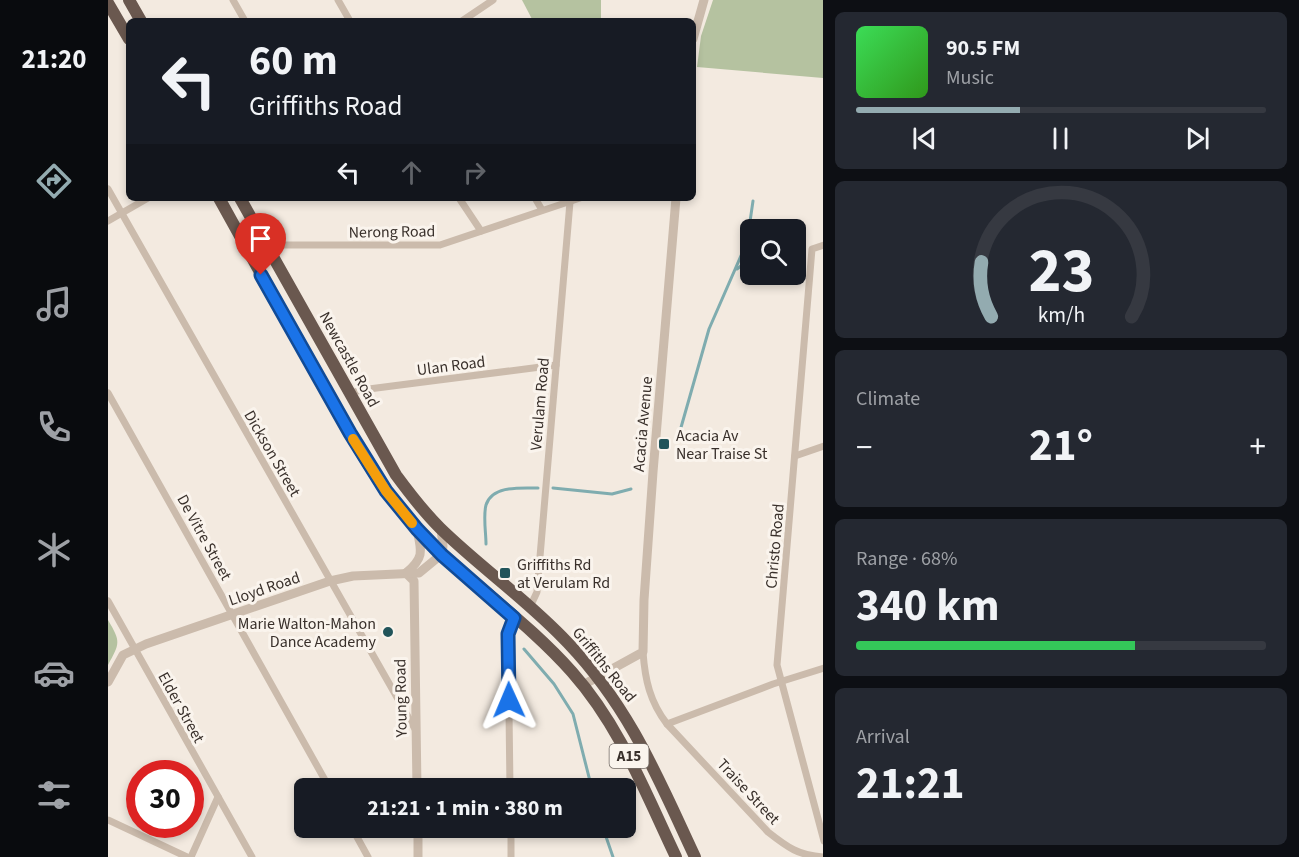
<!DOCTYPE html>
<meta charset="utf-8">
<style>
:root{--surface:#171b24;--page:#242831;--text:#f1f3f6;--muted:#9ea1a6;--line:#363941;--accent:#93abb0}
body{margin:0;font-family:"Source Sans 3",sans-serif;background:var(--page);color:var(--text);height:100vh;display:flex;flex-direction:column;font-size:22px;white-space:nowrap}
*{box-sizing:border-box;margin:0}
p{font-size:20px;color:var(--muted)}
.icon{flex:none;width:33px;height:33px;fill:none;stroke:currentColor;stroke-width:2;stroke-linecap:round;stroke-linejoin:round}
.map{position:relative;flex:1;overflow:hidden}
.details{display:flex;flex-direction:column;gap:12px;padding:12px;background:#0d0f14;width:476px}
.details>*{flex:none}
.guide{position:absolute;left:18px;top:18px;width:570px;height:183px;border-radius:9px;box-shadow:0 3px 9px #0003;background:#171b24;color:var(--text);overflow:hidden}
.controls{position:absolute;left:632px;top:219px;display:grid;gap:12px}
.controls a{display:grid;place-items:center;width:66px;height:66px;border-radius:9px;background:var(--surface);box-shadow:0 3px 9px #0003;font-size:30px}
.speed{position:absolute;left:18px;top:760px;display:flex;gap:12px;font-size:30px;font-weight:700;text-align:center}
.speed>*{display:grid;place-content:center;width:78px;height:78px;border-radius:50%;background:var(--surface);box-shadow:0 3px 9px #0003;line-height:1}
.speed .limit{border:9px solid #d22;background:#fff;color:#111}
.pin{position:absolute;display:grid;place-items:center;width:51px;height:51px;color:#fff;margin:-62px -26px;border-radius:50% 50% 50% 0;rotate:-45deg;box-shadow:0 0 6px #0007}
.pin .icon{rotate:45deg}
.me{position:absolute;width:66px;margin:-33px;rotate:359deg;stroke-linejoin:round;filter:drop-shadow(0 0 4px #0008)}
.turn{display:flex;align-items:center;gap:21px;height:126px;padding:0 24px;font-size:27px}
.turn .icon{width:78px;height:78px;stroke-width:2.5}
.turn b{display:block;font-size:42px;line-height:51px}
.lanes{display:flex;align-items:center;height:57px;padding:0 24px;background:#0003;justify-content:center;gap:30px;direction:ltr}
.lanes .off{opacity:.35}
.big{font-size:45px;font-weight:700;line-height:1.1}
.details .card{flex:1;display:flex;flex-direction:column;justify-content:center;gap:9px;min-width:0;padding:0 21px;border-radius:9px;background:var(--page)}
.details .dial{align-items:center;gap:0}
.dial svg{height:156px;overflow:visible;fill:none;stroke:var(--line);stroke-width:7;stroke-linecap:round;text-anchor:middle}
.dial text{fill:var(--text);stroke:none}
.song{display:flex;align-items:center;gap:18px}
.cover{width:72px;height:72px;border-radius:9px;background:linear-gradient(135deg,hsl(130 70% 55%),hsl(110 70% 35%))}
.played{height:6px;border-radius:3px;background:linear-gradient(90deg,var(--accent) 40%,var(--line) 40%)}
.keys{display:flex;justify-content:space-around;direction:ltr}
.heat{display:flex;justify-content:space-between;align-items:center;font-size:33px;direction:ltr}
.charge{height:9px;border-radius:4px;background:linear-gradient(90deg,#34c759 68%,var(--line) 0)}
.trip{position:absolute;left:186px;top:778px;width:342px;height:60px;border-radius:9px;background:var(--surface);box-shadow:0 3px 9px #0003;font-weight:700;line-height:60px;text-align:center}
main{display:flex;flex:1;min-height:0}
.menu{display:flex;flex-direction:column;width:108px;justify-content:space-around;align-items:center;background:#090b0e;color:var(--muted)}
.menu .icon{width:42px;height:42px}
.menu .active{color:var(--accent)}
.menu b{font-size:27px;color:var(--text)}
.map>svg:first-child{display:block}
.green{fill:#b5c2a0}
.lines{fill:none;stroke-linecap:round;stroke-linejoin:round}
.stream{stroke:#7facaf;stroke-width:3}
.minor{stroke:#cbbbac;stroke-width:7}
.tertiary{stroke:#cbbbac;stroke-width:9}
.trunk{stroke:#6a584f;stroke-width:12}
.route-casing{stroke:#114b97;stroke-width:15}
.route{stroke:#1a73e8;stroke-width:10}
.slow{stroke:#f59e0b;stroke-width:10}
.poi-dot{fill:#21545a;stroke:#faf4ed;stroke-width:2}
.labels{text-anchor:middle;stroke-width:6;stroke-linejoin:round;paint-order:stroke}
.shield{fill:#faf4ed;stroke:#736b65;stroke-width:1.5}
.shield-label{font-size:15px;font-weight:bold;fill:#39302b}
.street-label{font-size:16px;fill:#39302b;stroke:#faf4ed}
.poi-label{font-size:16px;fill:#39302b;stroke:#faf4ed;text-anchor:start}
</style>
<main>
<nav class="menu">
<b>21:20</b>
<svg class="icon active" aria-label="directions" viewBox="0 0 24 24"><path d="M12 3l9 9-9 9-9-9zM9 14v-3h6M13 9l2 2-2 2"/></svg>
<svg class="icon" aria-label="music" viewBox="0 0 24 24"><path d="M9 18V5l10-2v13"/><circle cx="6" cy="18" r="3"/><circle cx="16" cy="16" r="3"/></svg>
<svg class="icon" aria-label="phone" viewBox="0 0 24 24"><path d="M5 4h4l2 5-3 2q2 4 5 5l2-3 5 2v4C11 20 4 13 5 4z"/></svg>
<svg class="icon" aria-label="climate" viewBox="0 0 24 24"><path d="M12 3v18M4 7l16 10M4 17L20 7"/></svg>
<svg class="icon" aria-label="car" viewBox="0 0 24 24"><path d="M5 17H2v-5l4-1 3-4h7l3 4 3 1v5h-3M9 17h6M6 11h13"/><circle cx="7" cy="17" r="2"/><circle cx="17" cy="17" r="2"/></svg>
<svg class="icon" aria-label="filters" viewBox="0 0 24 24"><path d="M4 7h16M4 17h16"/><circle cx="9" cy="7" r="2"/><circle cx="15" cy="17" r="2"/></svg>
</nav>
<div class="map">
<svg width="716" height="857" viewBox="0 0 716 857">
<rect width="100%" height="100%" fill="#f3eae0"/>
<g class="green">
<path d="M 414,0 L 493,0 L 493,21 L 425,21 Z"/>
<path d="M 605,0 L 715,0 L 715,78 L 589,67 L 593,36 Z"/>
<path d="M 0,620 C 13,642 12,643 0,665 Z"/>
</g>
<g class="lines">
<g class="stream">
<path d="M 687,259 L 690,260"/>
<path d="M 629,269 L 642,259"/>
<path d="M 570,438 L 601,329 L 639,242 L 645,201"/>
<path d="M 445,488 L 504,494 L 523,489"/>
<path d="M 378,544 C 378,533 375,516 378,505 C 384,485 414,488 430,488"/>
<path d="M 416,649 L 446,684 L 465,714 L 484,789"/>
<path d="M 495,828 L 505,857"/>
</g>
<g class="minor">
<path d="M 125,0 L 137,21"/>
<path d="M 230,0 L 242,21"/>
<path d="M 354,21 L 385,0"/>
<path d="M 0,189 L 307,729"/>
<path d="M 351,198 L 373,231"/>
<path d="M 427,198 L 434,210"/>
<path d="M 0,221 L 40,198"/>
<path d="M 716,245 L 704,249 L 669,665 L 716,841"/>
<path d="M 160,248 L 174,245 L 332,245 L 472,198"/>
<path d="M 0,393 L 222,789"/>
<path d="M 243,393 L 253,390 L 448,365"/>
<path d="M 687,456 L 716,446"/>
<path d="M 0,601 L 144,857"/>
<path d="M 422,607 L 429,592 L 462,202"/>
<path d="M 535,652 C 537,680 542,702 559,724 L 660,832 C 679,847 691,856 716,857"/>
<path d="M 559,724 L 665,684 L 716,668"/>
<path d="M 402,789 L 400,634 L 406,618"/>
<path d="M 0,820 L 79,857"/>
<path d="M 244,828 L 260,857"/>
<path d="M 403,828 L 403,857"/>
<path d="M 83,857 L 110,797"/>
</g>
<g class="tertiary">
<path d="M 585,39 L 596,0"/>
<path d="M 298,573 L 306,581 L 309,789"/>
<path d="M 298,573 C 316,558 314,552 309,530"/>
<path d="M 0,682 L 15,655 L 38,644 L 222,581 L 245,576 L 311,573 L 334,554 L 335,546 L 333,529"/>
<path d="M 475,685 L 535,652 L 536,600 L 545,472 L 568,198"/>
<path d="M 310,828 L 310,857"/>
</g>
<g class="trunk">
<path d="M 21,0 L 33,21"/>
<path d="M 0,3 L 21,39"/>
<path d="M 111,198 C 145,260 180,322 214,384 C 238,426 260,469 290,507 C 341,570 411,612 464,672 C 512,726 537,792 568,857"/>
<path d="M 132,198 L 288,475 C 302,494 316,512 332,528 C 373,568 421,601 460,643 C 522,708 550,778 587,857"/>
</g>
</g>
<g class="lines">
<defs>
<path id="route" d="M 153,275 L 242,433 L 278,491 L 309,529 L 334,555 L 406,618 L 400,634 L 401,700"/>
</defs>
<use href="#route" class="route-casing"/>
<use href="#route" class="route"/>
<path class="slow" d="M 245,439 L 278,491 L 304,523"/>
</g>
<g class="poi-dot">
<rect x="550" y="438" width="12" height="12" rx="3"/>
<rect x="391" y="567" width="12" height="12" rx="3"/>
<circle cx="280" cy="632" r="6"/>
</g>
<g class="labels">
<rect class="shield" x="501.5" y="744" width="39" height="24" rx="4.5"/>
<g class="shield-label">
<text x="521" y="761">A15</text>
</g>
<g class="street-label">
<text transform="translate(284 231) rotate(-1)" y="6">Nerong Road</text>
<text transform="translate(242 359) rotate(61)" y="6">Newcastle Road</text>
<text transform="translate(343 365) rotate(-7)" y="6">Ulan Road</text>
<text transform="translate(431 404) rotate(-85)" y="6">Verulam Road</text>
<text transform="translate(534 424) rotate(-85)" y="6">Acacia Avenue</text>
<text transform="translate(165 453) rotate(60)" y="6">Dickson Street</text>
<text transform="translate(97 537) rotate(61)" y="6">De Vitre Street</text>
<text transform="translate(666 546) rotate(-85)" y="6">Christo Road</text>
<text transform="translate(156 588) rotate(-19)" y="6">Lloyd Road</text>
<text transform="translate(497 664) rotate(51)" y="6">Griffiths Road</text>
<text transform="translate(292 698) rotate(-91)" y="6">Young Road</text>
<text transform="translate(74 707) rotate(61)" y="6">Elder Street</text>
<text transform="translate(641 791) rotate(47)" y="6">Traise Street</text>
</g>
<g class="poi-label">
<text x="568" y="441">Acacia Av<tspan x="568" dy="18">Near Traise St</tspan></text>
<text x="409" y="570">Griffiths Rd<tspan x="409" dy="18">at Verulam Rd</tspan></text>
<text x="268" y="629" text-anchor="end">Marie Walton-Mahon<tspan x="268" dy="18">Dance Academy</tspan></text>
</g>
</g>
</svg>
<div class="controls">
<a><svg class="icon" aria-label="search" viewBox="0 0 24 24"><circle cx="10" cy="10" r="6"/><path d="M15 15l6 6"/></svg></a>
</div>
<div class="speed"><div class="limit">30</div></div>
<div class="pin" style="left:153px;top:275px;background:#d93025"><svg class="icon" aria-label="arrive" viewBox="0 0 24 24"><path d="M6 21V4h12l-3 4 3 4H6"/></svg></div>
<svg class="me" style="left:401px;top:700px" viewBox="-20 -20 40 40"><path d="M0-17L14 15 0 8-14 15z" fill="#1a73e8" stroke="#fff" stroke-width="4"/></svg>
<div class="trip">21:21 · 1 min · 380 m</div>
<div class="guide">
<div class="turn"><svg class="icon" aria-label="left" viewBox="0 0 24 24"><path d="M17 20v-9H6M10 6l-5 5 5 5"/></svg><div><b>60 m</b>Griffiths Road</div></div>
<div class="lanes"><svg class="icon" aria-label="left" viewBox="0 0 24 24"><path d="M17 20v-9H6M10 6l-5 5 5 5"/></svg><svg class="icon off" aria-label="ahead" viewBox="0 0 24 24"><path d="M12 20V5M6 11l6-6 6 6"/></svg><svg class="icon off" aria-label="right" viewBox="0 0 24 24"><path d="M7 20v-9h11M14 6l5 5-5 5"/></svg></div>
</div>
</div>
<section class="details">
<div class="card">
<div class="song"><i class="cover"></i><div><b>90.5 FM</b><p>Music</p></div></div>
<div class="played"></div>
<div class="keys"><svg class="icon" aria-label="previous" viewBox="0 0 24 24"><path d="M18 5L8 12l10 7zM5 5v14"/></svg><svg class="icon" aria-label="pause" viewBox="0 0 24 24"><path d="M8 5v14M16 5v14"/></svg><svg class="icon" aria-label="next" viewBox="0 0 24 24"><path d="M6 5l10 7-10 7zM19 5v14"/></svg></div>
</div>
<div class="card dial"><svg viewBox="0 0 100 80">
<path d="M14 69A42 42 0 1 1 86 69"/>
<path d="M14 69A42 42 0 0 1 9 41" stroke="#93abb0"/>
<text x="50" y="56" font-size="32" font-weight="700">23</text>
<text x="50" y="72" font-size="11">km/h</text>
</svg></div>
<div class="card"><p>Climate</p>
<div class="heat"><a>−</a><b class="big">21°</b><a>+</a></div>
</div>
<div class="card"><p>Range · 68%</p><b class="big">340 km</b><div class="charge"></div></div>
<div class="card"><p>Arrival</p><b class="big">21:21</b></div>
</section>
</main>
